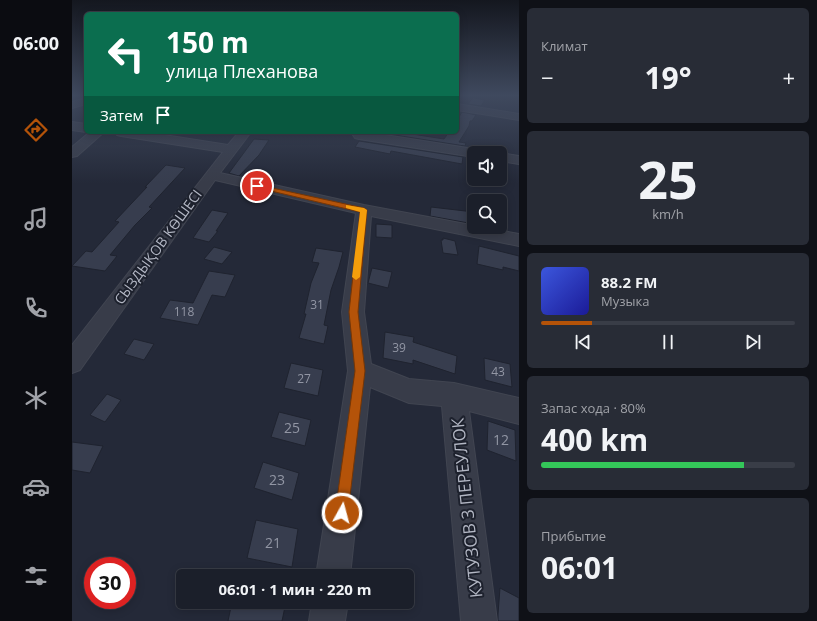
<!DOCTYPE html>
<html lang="ru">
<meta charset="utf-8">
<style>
:root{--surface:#1b1f2a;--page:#282c36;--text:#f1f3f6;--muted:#a0a2a8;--line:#393d47;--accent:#b45309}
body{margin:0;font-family:"Open Sans",sans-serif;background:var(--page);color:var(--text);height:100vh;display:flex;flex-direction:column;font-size:15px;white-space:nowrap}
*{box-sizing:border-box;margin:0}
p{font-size:13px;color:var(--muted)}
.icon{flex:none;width:22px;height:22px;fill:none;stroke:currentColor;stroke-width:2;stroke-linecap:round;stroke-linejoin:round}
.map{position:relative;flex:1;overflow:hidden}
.sheet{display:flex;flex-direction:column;gap:8px;padding:8px;background:#0f1117;width:298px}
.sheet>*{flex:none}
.hud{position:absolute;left:12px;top:12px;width:375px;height:122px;border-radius:6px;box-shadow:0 2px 10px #0003,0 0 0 1px var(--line);background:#0b6e4f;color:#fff;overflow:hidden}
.fabs{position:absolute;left:395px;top:146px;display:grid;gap:8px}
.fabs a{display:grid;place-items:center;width:40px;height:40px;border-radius:6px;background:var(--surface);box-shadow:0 2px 10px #0003,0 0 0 1px var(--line);font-size:20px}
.speed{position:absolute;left:12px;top:557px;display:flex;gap:8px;font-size:20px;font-weight:700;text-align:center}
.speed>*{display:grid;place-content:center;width:52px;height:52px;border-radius:50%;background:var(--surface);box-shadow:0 2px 10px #0003,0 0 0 1px var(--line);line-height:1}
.speed .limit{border:6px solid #d22;background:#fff;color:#111}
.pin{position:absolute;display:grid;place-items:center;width:34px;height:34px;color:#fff;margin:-17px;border:2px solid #fff;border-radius:50%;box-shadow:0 1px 4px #0007}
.me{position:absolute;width:44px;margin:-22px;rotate:7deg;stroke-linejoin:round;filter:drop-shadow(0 0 3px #0008)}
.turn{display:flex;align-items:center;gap:14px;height:84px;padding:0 16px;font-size:18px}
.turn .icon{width:52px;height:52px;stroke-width:2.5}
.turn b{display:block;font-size:28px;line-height:34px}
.then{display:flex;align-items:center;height:38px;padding:0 16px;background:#0003;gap:8px;font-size:15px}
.big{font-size:30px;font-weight:700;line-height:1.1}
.sheet .tile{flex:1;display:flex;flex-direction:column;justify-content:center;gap:6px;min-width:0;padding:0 14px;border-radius:6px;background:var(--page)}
.sheet .dial{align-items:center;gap:0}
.dial b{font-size:52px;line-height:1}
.song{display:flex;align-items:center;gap:12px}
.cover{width:48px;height:48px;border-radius:6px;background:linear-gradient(135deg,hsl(230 70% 55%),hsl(240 70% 35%))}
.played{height:4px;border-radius:2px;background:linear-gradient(90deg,var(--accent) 20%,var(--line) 20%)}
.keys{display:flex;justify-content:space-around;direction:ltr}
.heat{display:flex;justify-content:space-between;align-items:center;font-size:22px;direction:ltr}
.charge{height:6px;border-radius:3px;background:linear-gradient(90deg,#34c759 80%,var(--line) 0)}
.trip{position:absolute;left:104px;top:569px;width:238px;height:40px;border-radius:6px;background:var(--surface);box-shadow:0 2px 10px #0003,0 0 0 1px var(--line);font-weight:700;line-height:40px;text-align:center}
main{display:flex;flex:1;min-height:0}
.menu{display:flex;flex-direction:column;width:72px;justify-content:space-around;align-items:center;background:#0b0c11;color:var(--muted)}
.menu .icon{width:28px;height:28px}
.menu .active{color:var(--accent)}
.menu b{font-size:18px;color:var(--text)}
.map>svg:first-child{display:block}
.building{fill:#373d4e;stroke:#1f232f}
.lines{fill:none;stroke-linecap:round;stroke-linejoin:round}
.minor-casing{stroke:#414551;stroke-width:2}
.minor{fill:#383c49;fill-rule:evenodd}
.route{fill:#b45309;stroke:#753606}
.slow{fill:#f59e0b}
.labels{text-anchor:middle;stroke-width:4;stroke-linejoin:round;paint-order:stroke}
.number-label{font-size:12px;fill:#9296a4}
.street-label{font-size:14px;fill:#b3b7c4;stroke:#1d212d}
.near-number-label{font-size:14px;fill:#9296a4}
.near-street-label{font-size:17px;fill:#b3b7c4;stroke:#1d212d}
</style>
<main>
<nav class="menu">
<b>06:00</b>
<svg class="icon active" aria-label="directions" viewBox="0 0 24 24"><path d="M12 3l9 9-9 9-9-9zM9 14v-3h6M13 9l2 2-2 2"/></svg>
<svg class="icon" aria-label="music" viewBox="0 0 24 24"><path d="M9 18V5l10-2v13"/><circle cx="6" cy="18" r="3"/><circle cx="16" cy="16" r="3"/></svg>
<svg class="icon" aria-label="phone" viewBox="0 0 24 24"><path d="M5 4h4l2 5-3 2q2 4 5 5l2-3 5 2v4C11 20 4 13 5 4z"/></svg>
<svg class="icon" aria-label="climate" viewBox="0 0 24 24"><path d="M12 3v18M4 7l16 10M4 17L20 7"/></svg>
<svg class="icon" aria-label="car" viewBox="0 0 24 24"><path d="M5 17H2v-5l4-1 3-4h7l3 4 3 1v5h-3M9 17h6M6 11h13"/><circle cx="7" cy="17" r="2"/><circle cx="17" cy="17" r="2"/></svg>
<svg class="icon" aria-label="filters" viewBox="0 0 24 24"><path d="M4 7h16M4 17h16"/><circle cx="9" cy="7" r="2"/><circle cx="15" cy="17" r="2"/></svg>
</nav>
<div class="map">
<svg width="447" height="621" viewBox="0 0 447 621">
<rect width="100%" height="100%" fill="#242938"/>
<g class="building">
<path d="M 402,96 L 402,98 L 413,100 L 409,106 L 396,104 Z"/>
<path d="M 390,112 L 404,115 L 400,121 L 398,121 L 397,126 L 387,142 L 394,143 L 393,146 L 304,132 L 327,132 L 372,139 L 377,132 L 385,132 L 385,120 Z"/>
<path d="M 182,139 L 197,140 L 187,155 L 167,176 L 157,173 Z"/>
<path d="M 287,141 L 391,157 L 390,164 L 319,151 L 318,154 L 283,147 Z"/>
<path d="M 94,165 L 113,168 L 77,207 L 80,208 L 63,225 L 38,255 L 45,256 L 33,271 L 0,266 L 14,251 L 20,252 L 47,222 L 43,221 L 75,187 L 73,187 Z"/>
<path d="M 359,207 L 402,212 L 402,224 L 358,216 Z"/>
<path d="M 140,210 L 156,213 L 144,231 L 146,231 L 137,242 L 121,238 Z"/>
<path d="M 304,224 L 320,225 L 320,238 L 304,237 Z"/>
<path d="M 371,238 L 383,241 L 386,255 L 371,253 L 369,240 L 371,240 Z"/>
<path d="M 407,246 L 447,256 L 447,271 L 431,267 L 431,270 L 405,264 Z"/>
<path d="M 142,247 L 160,252 L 150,264 L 132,259 Z"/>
<path d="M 244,248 L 271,252 L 267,267 L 259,290 L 252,325 L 256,326 L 252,344 L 227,338 L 234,314 L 232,314 L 239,283 L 247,263 L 240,262 Z"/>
<path d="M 300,268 L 320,272 L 316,288 L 296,283 Z"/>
<path d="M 137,271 L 163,275 L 153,297 L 140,295 L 126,325 L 88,318 L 98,300 L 121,303 Z"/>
<path d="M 313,332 L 342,337 L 341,342 L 385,356 L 383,374 L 341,360 L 341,364 L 311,358 Z"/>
<path d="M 62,339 L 82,344 L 72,360 L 52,354 Z"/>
<path d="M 412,358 L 438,364 L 440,387 L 413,380 Z"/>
<path d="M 219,363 L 251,370 L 246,396 L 212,388 Z"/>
<path d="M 35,394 L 49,400 L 33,422 L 18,415 Z"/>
<path d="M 207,412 L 239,420 L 233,446 L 199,437 Z"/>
<path d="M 416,421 L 443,430 L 444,461 L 415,450 Z"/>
<path d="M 0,442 L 31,446 L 18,473 L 0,470 Z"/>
<path d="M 191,462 L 227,473 L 220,500 L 182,488 Z"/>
<path d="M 184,520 L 226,529 L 220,567 L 175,558 Z"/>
<path d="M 428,588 L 447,598 L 447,621 L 426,621 L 426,614 Z"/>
<path d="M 160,602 L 214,602 L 210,621 L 156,621 Z"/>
</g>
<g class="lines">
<defs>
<g id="minor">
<path d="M 14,98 L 14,104 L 0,108 L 0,102 Z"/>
<path d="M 385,104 L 447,114 L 447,120 L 385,110 Z"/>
<path d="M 0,122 L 14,124 L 14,132 L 0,130 Z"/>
<path d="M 18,132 L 32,132 L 5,156 L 0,157 L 0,147 Z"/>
<path d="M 43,132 L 73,132 L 156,145 L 167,132 L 179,132 L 148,173 L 292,205 L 447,234 L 447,246 L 299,216 L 292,312 L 299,364 L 337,379 L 382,383 L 447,398 L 447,424 L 397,411 L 425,621 L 389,621 L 370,406 L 337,403 L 298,387 L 278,576 L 244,576 L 276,371 L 270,312 L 284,213 L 143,180 L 8,370 L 0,373 L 0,345 L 151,152 L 49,136 L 45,135 Z"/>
<path d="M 282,132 L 294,132 L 402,149 L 407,150 L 409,153 L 402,153 L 402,157 L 287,139 L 283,138 L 281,135 Z"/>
<path d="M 428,153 L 447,156 L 447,164 L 428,161 Z"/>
<path d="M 240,602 L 276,602 L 273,621 L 237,621 Z"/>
</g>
</defs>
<use href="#minor" class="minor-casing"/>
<use href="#minor" class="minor"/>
</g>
<linearGradient id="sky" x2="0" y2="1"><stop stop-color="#14171f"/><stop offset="0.52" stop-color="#3f495e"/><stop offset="1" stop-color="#3f495e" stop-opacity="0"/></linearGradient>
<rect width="447" height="183" fill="url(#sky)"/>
<path class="route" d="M 182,184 L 292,208 L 295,210 L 286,312 L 293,371 L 276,513 L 274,518 L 270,520 L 265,518 L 263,513 L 283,371 L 277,312 L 288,212 L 182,187 Z"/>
<path class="slow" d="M 274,205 L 292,208 L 295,210 L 288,277 L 284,280 L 280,277 L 288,212 L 274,208 Z"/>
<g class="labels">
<g class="number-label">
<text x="245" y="309">31</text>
<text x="112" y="316">118</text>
<text x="327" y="352">39</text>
<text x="426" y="376">43</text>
<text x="232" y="383">27</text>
</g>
<g class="street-label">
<text transform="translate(86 247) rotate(-54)" y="5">СЫЗДЫҚОВ КӨШЕСІ</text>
</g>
<g class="near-number-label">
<text x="220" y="433">25</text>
<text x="429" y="445">12</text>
<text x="205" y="485">23</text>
<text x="201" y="548">21</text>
</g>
<g class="near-street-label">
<text transform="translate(395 508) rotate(-96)" y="6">КУТУЗОВ 3 ПЕРЕУЛОК</text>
</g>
</g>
</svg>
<div class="fabs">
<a><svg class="icon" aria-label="sound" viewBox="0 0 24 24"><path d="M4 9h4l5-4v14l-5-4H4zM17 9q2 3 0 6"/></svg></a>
<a><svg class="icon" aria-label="search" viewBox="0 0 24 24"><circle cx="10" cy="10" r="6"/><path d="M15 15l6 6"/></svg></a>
</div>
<div class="speed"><div class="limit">30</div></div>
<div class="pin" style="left:185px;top:186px;background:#d93025"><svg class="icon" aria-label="arrive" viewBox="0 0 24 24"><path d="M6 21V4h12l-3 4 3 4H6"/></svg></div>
<svg class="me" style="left:270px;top:513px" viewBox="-20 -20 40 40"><circle r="17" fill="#b45309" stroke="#fff" stroke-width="3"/><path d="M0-11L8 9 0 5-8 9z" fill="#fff"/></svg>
<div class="trip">06:01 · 1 мин · 220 m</div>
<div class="hud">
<div class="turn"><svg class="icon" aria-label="left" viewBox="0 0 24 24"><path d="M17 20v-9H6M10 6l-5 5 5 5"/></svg><div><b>150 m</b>улица Плеханова</div></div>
<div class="then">Затем<svg class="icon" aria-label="arrive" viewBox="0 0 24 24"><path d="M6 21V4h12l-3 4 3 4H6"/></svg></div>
</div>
</div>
<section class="sheet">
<div class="tile"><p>Климат</p>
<div class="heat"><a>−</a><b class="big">19°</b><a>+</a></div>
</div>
<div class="tile dial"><b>25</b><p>km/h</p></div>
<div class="tile">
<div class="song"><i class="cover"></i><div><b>88.2 FM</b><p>Музыка</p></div></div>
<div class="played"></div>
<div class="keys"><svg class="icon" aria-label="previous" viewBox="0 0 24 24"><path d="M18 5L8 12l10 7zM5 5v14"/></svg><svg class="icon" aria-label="pause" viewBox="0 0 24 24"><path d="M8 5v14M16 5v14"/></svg><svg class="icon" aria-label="next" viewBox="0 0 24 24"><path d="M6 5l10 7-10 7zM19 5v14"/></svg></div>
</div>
<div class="tile"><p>Запас хода · 80%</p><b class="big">400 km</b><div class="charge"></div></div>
<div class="tile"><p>Прибытие</p><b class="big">06:01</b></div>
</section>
</main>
